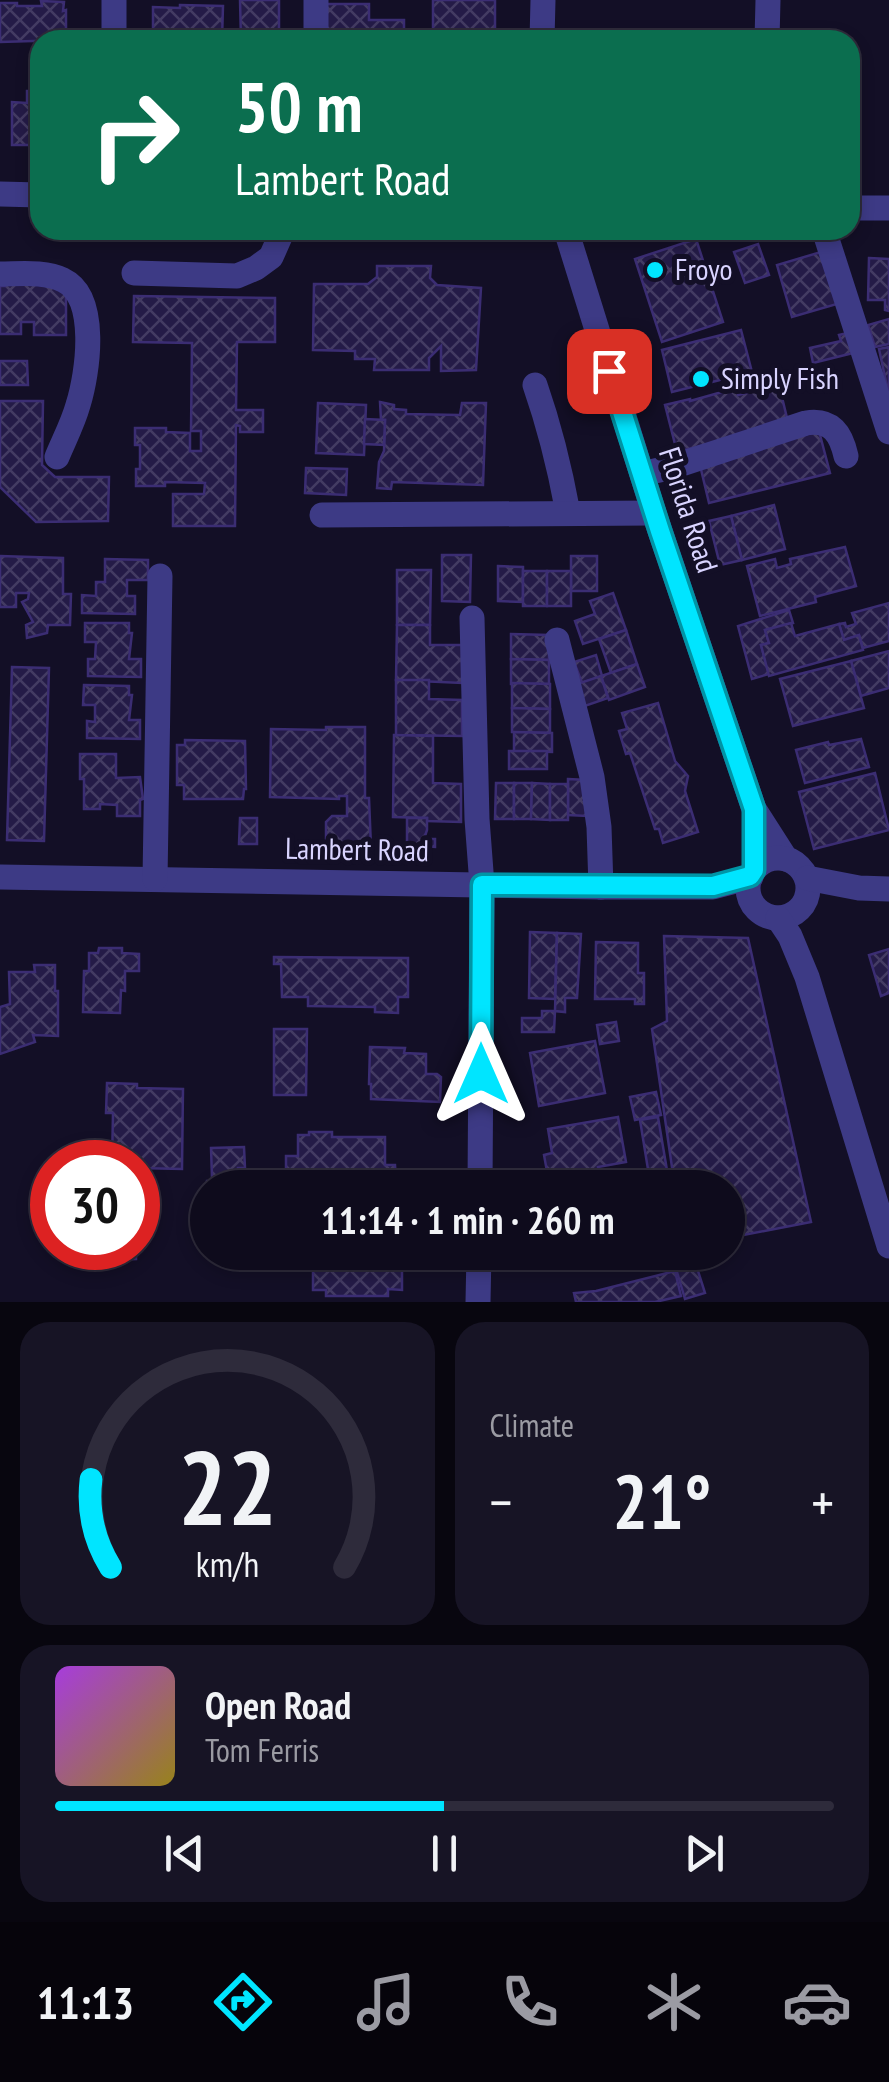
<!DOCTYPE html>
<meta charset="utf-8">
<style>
:root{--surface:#0e0b1c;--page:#171425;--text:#f1f3f6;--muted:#9b9ba3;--line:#2e2b3b;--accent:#00e5ff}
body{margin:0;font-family:"PT Sans Narrow",sans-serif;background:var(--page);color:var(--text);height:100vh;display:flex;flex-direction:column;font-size:38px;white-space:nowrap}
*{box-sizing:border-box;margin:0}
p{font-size:32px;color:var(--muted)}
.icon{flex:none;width:55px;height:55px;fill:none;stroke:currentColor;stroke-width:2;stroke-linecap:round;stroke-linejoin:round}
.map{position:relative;height:1302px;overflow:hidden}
.sheet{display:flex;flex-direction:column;gap:20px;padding:20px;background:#08060f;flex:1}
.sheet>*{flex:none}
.hud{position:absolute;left:30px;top:30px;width:830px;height:210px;border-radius:30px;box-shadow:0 5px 15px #0003,0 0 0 2px var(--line);background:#0b6e4f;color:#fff;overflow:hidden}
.speed{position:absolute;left:30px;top:1140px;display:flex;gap:20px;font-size:50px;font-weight:700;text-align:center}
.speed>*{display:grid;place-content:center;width:130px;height:130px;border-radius:50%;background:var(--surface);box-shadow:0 5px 15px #0003,0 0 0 2px var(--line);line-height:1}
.speed .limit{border:15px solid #d22;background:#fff;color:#111}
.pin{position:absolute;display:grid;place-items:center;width:85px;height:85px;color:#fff;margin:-42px;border-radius:20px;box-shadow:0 5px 15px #0006}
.me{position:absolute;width:110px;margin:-55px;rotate:0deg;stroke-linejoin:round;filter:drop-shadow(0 0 8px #0008)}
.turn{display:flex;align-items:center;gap:35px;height:210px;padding:0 40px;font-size:45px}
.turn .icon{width:130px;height:130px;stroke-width:2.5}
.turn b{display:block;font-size:70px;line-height:85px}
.big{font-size:75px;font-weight:600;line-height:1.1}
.sheet .tile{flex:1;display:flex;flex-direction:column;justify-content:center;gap:15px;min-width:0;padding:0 35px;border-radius:30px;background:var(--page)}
.sheet .dial{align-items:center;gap:0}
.dial svg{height:260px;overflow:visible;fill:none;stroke:var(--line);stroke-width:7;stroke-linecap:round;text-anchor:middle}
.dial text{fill:var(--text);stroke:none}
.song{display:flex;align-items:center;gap:30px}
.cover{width:120px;height:120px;border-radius:15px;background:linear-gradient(135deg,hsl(280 70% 55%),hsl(50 70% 35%))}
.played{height:10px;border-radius:5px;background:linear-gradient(90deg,var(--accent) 50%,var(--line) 50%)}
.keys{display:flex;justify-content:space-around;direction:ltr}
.heat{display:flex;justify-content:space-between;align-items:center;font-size:55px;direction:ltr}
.sheet .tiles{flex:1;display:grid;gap:20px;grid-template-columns:1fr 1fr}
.tile:last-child{grid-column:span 2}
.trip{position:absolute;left:190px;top:1170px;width:555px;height:100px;border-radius:50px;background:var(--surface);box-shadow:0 5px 15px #0003,0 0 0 2px var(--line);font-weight:600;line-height:100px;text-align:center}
.dock{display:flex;height:160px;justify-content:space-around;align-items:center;background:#06040b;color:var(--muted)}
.dock .icon{width:70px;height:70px}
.dock .on{color:var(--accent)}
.dock b{font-size:45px;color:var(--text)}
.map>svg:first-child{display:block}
.building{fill:url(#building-cross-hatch);stroke:#3b2d73;stroke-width:2.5}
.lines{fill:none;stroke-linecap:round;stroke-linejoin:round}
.minor{stroke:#3d3a85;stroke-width:25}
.route-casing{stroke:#0095a6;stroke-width:25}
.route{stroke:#00e5ff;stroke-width:18}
.poi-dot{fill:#00e5ff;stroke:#130f26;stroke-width:4}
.labels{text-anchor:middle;stroke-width:10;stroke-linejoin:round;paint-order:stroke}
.poi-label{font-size:30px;fill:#d9d4ff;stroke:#130f26;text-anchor:start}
.street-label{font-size:30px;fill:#d9d4ff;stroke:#130f26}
</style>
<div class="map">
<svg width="889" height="1302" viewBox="0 0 889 1302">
<defs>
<pattern id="building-cross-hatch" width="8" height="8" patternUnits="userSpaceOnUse" patternTransform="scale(2.5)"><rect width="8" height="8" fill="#241b47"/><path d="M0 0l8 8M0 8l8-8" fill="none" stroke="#433b63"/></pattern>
</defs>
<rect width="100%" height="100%" fill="#130f26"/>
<g class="building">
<path d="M 240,0 L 279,0 L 279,40 L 241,40 Z"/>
<rect x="433" y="0" width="62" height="40"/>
<path d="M 41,1 L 64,2 L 63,11 L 66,10 L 66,40 L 0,42 L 0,3 L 17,3 L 17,6 L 42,6 Z"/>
<path d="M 326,4 L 369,4 L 369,20 L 404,20 L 404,40 L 326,40 Z"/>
<path d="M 180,5 L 223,6 L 222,40 L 153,40 L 153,7 L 180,8 Z"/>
<path d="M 27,91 L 40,91 L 40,145 L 12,145 L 12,102 L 27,103 Z"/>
<path d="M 696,239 L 723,322 L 662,342 L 635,259 Z"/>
<path d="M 758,244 L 769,275 L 745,283 L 734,252 Z"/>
<path d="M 821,252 L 837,304 L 792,317 L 777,265 Z"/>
<path d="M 869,258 L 889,259 L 889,311 L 885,310 L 885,300 L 868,300 Z"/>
<path d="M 377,266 L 431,266 L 430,278 L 437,285 L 481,288 L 476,370 L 441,371 L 441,346 L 429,358 L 429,370 L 374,370 L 375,359 L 355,359 L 355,351 L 313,350 L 314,284 L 368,284 L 377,277 Z"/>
<path d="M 5,282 L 66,287 L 66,335 L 34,335 L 34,322 L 21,322 L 21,334 L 0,334 L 0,286 L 5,286 Z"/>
<path d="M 134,296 L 275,298 L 275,342 L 237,342 L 236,410 L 263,410 L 263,432 L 240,432 L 240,426 L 236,425 L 235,526 L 173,526 L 173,494 L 204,494 L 205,483 L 165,482 L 165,486 L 136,486 L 136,469 L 140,469 L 140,445 L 135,445 L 135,428 L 166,428 L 166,432 L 190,433 L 190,451 L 201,451 L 201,431 L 191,431 L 192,343 L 133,342 Z"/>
<path d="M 889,319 L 889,344 L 875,347 L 868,325 Z"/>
<path d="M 741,330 L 752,372 L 672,392 L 662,350 Z"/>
<path d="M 852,332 L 857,352 L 813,363 L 810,348 L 841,341 L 839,335 Z"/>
<path d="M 889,347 L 889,396 L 879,349 Z"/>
<path d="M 0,361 L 27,361 L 28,385 L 0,385 Z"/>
<path d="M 775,386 L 776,390 L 780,389 L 787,418 L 748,434 L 677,452 L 665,405 L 690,399 L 690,401 L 736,388 L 738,395 Z"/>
<path d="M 0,401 L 43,401 L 42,465 L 55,477 L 109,477 L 108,521 L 36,522 L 0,487 Z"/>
<path d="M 380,402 L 394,405 L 394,409 L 406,410 L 406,414 L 460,415 L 462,403 L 486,403 L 483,485 L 392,482 L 391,489 L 377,488 L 379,462 L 384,451 L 385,420 L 381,420 Z"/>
<path d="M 318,403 L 366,405 L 364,455 L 316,453 Z"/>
<path d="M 365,419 L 385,420 L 384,445 L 364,444 Z"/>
<path d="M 819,431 L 830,473 L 709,503 L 699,461 Z"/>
<path d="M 306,468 L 347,469 L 346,495 L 305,493 Z"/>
<path d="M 774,505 L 785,549 L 742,560 L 731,516 Z"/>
<path d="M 731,516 L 742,560 L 720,565 L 709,521 Z"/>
<path d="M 845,547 L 856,586 L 815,597 L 816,602 L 760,616 L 747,566 L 775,559 L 777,568 L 791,564 L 790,559 Z"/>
<path d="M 442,555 L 471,555 L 470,602 L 442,601 Z"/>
<path d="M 0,556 L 63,558 L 63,594 L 71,594 L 70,625 L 48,625 L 47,633 L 27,638 L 26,625 L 33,622 L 22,602 L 28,599 L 29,593 L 16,593 L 16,607 L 0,607 Z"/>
<rect x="571" y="556" width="26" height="35"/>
<path d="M 105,559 L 148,560 L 148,580 L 127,580 L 127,596 L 135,596 L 135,614 L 82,613 L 82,595 L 96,596 L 96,582 L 105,582 Z"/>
<path d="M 498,566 L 523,567 L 523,602 L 498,601 Z"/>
<path d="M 397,570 L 431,570 L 430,625 L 397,625 Z"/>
<rect x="523" y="571" width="24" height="35"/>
<rect x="547" y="571" width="24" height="35"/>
<path d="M 613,593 L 626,630 L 583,644 L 575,621 L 595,614 L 590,601 Z"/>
<path d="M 889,603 L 889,641 L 863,648 L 859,635 L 844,640 L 839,624 L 845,623 L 846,627 L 856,624 L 852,613 Z"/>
<path d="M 789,610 L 793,623 L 765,630 L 769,643 L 761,645 L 769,674 L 752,679 L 738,626 Z"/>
<path d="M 85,623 L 129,623 L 129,633 L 132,633 L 129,659 L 141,659 L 141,677 L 88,676 L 88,659 L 95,659 L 96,642 L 85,642 Z"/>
<path d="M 791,623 L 795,636 L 839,624 L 844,640 L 859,635 L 863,650 L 769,676 L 761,645 L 769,643 L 765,630 Z"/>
<path d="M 397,625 L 430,625 L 430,645 L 462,645 L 462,683 L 396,680 Z"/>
<path d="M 626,630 L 637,664 L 611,673 L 599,639 Z"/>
<path d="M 511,634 L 549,635 L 549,660 L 511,659 Z"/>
<path d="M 889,651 L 889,688 L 861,696 L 851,661 Z"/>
<path d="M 596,655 L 602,676 L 582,683 L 574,662 Z"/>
<path d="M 511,659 L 549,660 L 549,684 L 511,684 Z"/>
<path d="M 851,661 L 864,708 L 793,726 L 780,679 Z"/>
<path d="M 637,664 L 645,687 L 609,700 L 601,676 Z"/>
<path d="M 12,667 L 49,668 L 44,841 L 7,840 Z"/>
<path d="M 601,676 L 608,698 L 579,708 L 571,686 Z"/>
<path d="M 396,680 L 429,680 L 429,699 L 462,700 L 462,736 L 396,735 Z"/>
<path d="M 512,683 L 550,684 L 550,709 L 512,708 Z"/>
<path d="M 84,685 L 129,686 L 129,695 L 132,695 L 129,720 L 140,720 L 140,739 L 87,738 L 87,721 L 95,722 L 95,705 L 83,705 Z"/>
<path d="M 658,703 L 675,761 L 688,776 L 685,791 L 698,832 L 663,843 L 659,829 L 655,829 L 630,753 L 626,754 L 619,731 L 627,729 L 622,713 Z"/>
<path d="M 512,708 L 550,709 L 550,733 L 512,732 Z"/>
<path d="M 326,727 L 365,727 L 365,798 L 369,798 L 371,847 L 326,847 L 326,822 L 332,816 L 347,816 L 347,796 L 339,796 L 339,799 L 270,797 L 271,729 L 326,730 Z"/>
<path d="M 514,732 L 552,733 L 552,752 L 514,751 Z"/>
<path d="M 394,735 L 433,736 L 433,783 L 461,784 L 461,822 L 427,821 L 427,818 L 393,817 Z"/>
<path d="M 861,739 L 869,767 L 805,783 L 796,750 L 828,742 L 829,745 Z"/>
<path d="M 185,740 L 245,741 L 246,789 L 244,789 L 243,799 L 184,799 L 184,785 L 177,785 L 177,745 L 185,745 Z"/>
<rect x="509" y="751" width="38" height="18"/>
<path d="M 80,754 L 116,754 L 116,778 L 140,777 L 143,799 L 140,800 L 140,816 L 117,816 L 117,805 L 100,804 L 100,809 L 84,809 L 84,779 L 80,779 Z"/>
<path d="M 875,773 L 889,830 L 814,849 L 799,792 Z"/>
<path d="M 568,779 L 587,780 L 587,816 L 568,815 Z"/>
<path d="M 496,783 L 514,783 L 514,819 L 495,819 Z"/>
<path d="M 514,783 L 532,783 L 531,819 L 514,819 Z"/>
<path d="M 532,783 L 550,784 L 550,820 L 531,819 Z"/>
<rect x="550" y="784" width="18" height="36"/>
<path d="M 240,818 L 257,818 L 257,844 L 239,844 Z"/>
<path d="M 407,818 L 427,818 L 427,830 L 424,839 L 435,839 L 435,847 L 407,845 Z"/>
<path d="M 530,932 L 557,933 L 555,999 L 529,998 Z"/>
<path d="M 557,933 L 581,934 L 577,998 L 565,998 L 565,1012 L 555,1011 Z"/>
<path d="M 664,936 L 748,938 L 811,1222 L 728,1238 L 728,1188 L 675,1188 L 652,1029 L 667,1021 Z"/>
<path d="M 596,942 L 638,943 L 638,973 L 644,973 L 644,1004 L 635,1004 L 635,999 L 595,999 Z"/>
<path d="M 99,948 L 122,948 L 122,953 L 139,954 L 139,971 L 125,971 L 125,991 L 121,990 L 120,1013 L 83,1012 L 84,971 L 89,971 L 89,953 L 98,953 Z"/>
<path d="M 889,949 L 889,993 L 881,996 L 869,955 Z"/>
<path d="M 274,957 L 408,958 L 408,997 L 398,997 L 398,1013 L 375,1012 L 375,1007 L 308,1006 L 308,997 L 282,997 L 281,964 L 274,964 Z"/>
<path d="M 34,965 L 55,965 L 55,991 L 58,991 L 58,1036 L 33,1035 L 35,1042 L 0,1054 L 0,1007 L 10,1004 L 9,972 L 35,972 Z"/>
<path d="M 542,1011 L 555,1011 L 554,1032 L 522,1032 L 522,1018 L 542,1018 Z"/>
<path d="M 616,1022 L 619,1041 L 600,1044 L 597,1025 Z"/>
<path d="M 274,1029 L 307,1029 L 306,1095 L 274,1095 Z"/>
<path d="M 595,1041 L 605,1093 L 539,1106 L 530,1053 Z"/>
<path d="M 370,1047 L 405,1048 L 404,1053 L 426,1054 L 426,1074 L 437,1074 L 441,1077 L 440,1102 L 371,1099 L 371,1084 L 369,1084 Z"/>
<path d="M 107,1083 L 137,1084 L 137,1088 L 183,1089 L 182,1169 L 138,1168 L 138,1162 L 112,1162 L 113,1113 L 106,1113 Z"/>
<path d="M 656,1092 L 661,1115 L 635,1120 L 630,1097 Z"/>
<path d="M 618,1117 L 626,1162 L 598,1167 L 601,1188 L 550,1188 L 544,1155 L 552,1153 L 548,1129 Z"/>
<path d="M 658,1117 L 670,1188 L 651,1188 L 640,1120 Z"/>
<path d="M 309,1132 L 332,1132 L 332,1137 L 385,1137 L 385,1165 L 395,1165 L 396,1182 L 384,1181 L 384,1188 L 297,1188 L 298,1176 L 286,1176 L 286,1156 L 298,1156 L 298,1135 L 309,1135 Z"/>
<path d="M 244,1147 L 245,1168 L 238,1168 L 239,1177 L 212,1178 L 211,1148 Z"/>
<path d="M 207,1181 L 247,1182 L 246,1188 L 208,1188 L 206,1218 Z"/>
<path d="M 113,1248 L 136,1248 L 136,1259 L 113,1260 Z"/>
<path d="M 313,1252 L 402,1252 L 402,1290 L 388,1289 L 388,1296 L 326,1296 L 326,1290 L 313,1290 Z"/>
<path d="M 671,1252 L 692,1252 L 705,1293 L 685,1299 Z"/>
<path d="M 675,1271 L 681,1296 L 655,1302 L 576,1302 L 574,1293 L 596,1291 Z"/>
</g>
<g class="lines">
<g class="minor">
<path d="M 114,40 L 114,0"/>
<path d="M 316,40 L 316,0"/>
<path d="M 542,40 L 543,0"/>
<path d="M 767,40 L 768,0"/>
<path d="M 0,194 L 40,195"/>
<path d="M 850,208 L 889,208"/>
<path d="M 566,230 L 654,513 L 754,809 L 786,859"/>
<path d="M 824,230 L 889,432"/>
<path d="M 134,273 L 237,276 L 256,268 L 271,257 L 283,230"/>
<path d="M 0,274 C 20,274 45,271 63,280 C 99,297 88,373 78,405 C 73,423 64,440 57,457"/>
<path d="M 535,385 C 550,428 560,469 568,513"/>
<path d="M 642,474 L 672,467 L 806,423 C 832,419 841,434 846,456"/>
<path d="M 322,515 L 654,513"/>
<path d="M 472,618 L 477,819 L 482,885 L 480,1188"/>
<path d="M 557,640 L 592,777 L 599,827 L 601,887"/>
<circle cx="778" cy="888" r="30"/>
<path d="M 0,877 L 601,887 L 713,887 L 751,877"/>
<path d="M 807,878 L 859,888 L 889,889"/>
<path d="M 155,879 L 160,576"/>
<path d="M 778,918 L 790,936 L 807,977 L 889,1246"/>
<path d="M 206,1239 L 208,1239"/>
<path d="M 478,1302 L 479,1252"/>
</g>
</g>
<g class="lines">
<defs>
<path id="route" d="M 481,1074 L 482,885 L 713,886 L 750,876 L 754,870 L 754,809 L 660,531 L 609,371"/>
</defs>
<use href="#route" class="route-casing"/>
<use href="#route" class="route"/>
</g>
<g class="poi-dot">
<circle cx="655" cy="270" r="10"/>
<circle cx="701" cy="379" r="10"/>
</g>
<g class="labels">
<g class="poi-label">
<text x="675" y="280">Froyo</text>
<text x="721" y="389">Simply Fish</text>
</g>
<g class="street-label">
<text transform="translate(688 510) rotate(72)" y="10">Florida Road</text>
<text transform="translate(357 850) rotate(1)" y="10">Lambert Road</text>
</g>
</g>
</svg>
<div class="speed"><div class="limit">30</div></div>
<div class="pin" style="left:609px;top:371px;background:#d93025"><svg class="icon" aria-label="arrive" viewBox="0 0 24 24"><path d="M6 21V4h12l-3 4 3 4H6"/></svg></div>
<svg class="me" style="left:481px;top:1074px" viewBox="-20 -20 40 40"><path d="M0-17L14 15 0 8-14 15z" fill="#00e5ff" stroke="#fff" stroke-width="4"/></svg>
<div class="trip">11:14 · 1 min · 260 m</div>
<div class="hud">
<div class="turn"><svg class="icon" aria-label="right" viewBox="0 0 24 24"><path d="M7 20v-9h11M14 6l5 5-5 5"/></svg><div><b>50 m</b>Lambert Road</div></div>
</div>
</div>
<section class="sheet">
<div class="tiles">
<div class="tile dial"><svg viewBox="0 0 100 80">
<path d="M14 69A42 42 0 1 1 86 69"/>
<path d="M14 69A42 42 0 0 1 8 42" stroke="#00e5ff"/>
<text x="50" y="56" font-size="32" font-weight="700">22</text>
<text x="50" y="72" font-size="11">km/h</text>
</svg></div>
<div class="tile"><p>Climate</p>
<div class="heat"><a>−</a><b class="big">21°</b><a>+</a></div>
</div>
<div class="tile">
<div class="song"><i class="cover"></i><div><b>Open Road</b><p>Tom Ferris</p></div></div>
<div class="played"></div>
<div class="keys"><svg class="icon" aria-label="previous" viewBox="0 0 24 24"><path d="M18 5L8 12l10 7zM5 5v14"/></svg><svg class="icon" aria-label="pause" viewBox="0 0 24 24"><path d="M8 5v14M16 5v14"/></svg><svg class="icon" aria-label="next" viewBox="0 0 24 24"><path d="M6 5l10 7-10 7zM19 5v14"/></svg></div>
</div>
</div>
</section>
<nav class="dock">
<b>11:13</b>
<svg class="icon on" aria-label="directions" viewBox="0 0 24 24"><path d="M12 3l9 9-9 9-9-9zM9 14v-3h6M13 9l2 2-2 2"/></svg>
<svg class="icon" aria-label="music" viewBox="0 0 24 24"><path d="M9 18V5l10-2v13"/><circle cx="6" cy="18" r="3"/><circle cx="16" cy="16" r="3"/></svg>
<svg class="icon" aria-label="phone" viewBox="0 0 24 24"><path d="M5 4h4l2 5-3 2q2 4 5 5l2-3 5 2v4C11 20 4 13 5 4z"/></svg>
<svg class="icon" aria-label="climate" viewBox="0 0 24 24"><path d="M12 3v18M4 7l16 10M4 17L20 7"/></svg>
<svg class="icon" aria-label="car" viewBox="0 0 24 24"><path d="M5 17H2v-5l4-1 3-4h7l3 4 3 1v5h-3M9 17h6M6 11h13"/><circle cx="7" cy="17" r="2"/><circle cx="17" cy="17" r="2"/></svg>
</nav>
